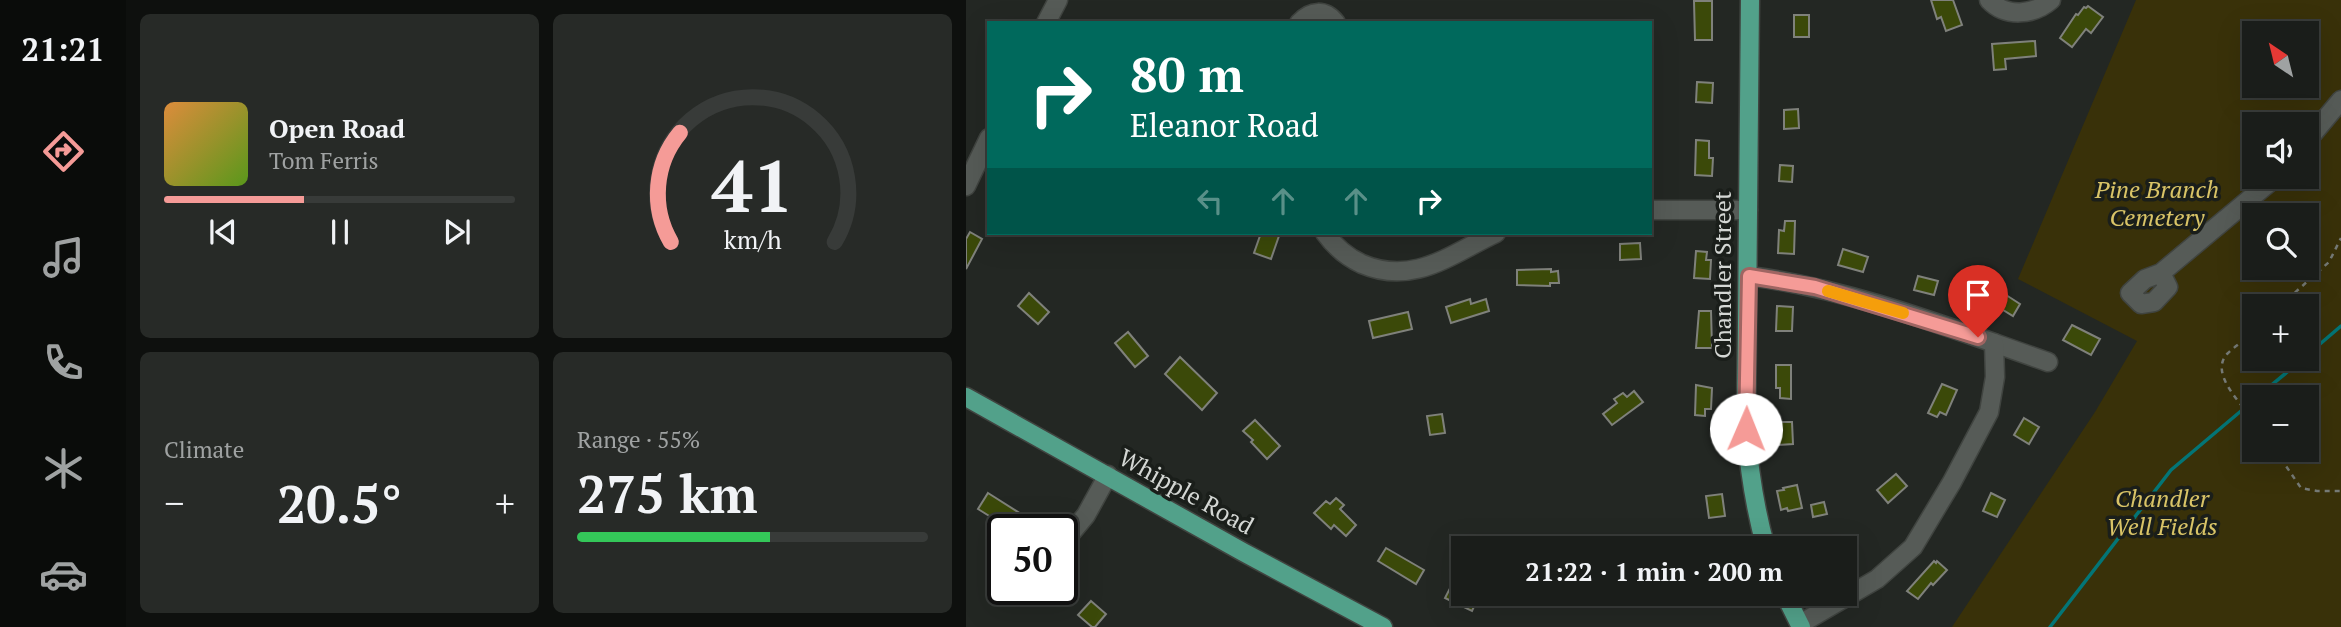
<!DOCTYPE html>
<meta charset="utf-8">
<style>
:root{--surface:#1a1d1a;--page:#272a27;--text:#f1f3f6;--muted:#9fa2a2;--line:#383b39;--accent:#f59b97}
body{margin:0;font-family:"PT Serif",serif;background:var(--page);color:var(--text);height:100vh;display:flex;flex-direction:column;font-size:26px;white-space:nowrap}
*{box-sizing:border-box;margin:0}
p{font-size:23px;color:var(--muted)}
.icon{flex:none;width:38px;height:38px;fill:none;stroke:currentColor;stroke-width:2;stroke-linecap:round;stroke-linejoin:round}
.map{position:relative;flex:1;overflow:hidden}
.sheet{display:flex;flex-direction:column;gap:14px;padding:14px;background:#0e100e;width:840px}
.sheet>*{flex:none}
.hud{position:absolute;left:21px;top:21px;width:665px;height:214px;border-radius:0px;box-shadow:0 7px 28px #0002,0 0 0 2px var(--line);background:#00695c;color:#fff;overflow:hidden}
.needle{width:46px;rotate:325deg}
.tools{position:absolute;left:1276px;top:21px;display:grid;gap:14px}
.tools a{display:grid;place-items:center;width:77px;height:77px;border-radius:0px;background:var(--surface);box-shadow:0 7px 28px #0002,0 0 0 2px var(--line);font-size:35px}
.speed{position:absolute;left:21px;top:514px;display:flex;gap:14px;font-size:35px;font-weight:700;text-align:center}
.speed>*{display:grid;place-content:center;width:91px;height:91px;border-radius:50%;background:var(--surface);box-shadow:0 7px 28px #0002,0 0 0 2px var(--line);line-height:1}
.speed .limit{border:4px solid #111;border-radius:10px;background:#fff;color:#111}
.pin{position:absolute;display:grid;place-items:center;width:60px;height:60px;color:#fff;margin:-72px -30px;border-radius:50% 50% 50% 0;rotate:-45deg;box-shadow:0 0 7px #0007}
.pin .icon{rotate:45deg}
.me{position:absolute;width:77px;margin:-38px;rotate:1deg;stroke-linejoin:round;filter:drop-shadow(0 0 5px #0008)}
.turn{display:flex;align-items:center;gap:24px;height:147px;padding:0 28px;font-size:32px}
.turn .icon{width:91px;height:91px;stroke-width:2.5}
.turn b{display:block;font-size:49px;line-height:60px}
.lanes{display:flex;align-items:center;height:66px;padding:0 28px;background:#0003;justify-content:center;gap:35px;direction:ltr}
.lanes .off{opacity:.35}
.big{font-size:52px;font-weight:800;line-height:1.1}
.sheet .widget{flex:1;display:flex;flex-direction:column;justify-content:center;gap:10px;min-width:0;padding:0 24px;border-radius:10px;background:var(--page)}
.sheet .dial{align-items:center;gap:0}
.dial svg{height:182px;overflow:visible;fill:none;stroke:var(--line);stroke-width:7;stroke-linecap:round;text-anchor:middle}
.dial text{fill:var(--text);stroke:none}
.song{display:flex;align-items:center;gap:21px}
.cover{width:84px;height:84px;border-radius:10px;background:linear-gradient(135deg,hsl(30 70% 55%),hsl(90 70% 35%))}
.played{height:7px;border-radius:4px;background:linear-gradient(90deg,var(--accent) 40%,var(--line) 40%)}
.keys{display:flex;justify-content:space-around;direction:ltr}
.heat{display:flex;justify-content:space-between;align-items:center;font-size:38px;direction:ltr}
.charge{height:10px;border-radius:5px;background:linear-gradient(90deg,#34c759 55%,var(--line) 0)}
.sheet .tiles{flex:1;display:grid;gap:14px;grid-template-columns:repeat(2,1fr)}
.trip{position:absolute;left:485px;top:536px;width:406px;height:70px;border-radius:0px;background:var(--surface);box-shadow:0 7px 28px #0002,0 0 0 2px var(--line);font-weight:800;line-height:70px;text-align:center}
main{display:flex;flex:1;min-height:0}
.menu{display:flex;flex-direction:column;width:126px;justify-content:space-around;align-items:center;background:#0a0c0a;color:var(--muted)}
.menu .icon{width:49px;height:49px}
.menu .active{color:var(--accent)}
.menu b{font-size:32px;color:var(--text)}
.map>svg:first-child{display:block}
.green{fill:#393109;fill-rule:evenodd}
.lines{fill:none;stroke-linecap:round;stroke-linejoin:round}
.stream{stroke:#037576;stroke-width:3.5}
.building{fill:#3b4909;stroke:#7f817b;stroke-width:2}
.minor-casing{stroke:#404440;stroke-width:21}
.major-casing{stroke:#404440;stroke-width:21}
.path{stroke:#767a76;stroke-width:2.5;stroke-dasharray:5 5;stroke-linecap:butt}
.minor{stroke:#565b57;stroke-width:18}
.major{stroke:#52a18a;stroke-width:18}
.route-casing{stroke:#9f6562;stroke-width:18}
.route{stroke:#f59b97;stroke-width:12}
.slow{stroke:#f59e0b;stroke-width:12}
.labels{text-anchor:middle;stroke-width:7;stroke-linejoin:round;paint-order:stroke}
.park-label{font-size:24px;font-style:italic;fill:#d9c467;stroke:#1a1e1a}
.street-label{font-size:24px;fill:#d4d7d4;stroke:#1a1e1a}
</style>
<main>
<nav class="menu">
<b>21:21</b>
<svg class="icon active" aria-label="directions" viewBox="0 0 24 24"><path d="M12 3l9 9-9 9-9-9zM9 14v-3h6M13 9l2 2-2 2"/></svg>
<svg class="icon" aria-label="music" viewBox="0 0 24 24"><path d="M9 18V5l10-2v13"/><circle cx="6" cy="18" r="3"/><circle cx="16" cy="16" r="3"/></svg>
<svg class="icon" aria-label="phone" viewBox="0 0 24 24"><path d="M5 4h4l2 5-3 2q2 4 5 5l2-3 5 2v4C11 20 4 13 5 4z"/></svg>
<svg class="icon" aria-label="climate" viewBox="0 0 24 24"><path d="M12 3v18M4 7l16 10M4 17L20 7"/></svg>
<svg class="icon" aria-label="car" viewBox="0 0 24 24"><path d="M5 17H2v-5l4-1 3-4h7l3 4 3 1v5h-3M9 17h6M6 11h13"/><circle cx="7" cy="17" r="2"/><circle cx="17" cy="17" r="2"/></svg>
</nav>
<section class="sheet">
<div class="tiles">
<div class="widget">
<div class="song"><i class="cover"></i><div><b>Open Road</b><p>Tom Ferris</p></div></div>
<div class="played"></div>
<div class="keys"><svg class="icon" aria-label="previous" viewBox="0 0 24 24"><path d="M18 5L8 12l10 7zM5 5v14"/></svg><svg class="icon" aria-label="pause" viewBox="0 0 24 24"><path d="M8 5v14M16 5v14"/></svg><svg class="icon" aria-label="next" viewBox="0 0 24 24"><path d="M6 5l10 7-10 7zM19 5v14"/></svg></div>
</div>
<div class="widget dial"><svg viewBox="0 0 100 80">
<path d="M14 69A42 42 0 1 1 86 69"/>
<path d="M14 69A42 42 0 0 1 18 21" stroke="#f59b97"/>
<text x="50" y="56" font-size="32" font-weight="700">41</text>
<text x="50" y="72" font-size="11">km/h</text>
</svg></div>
<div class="widget"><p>Climate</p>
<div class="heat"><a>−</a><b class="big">20.5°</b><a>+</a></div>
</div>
<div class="widget"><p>Range · 55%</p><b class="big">275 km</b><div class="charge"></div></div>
</div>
</section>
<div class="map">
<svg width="1375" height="627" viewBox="0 0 1375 627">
<rect width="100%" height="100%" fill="#232723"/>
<path class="green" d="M 1170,0 L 1375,0 L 1375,627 L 986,627 L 1129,412 L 1171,341 L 1052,279 ZM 1288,33 L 1340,33 L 1340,86 L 1288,86 ZM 1288,124 L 1340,124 L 1340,177 L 1288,177 ZM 1288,215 L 1340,215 L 1340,268 L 1288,268 ZM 1288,306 L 1340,306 L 1340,359 L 1288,359 ZM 1288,397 L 1340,397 L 1340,450 L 1288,450 Z"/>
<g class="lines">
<g class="stream">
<path d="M 1340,356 L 1375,326"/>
<path d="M 1291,397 L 1337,359"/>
<path d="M 1084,627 L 1205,470 L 1288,400"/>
</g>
</g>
<g class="building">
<path d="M 965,0 L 987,0 L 996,25 L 980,31 L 975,17 L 971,19 Z"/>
<path d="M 728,1 L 746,1 L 746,40 L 729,40 Z"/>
<path d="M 1122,6 L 1137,17 L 1125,33 L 1120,29 L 1106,47 L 1094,38 L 1110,14 L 1112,15 L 1118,7 L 1120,8 Z"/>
<rect x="828" y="15" width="15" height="22"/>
<path d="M 1069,41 L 1070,56 L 1039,59 L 1040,69 L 1028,70 L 1026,44 Z"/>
<path d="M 731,82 L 747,83 L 746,103 L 730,102 Z"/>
<path d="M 832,109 L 833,128 L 818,129 L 818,110 Z"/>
<path d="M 730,140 L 743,141 L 743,158 L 747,158 L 746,176 L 729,175 Z"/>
<path d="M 814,165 L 827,166 L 826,182 L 813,181 Z"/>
<path d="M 819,221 L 829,221 L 828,254 L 812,253 L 813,230 L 818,231 Z"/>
<path d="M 4,232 L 16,239 L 0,269 L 0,239 Z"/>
<path d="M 295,233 L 314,233 L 305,259 L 288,253 Z"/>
<path d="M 674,243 L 675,259 L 654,260 L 654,244 Z"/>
<path d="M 877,249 L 902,257 L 897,272 L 872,265 Z"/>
<path d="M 730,251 L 741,252 L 740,260 L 745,260 L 744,279 L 728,278 Z"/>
<path d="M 585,269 L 585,272 L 592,271 L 593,283 L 584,283 L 584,286 L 551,285 L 551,270 Z"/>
<path d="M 952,276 L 972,281 L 968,295 L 948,290 Z"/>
<path d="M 63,293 L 83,312 L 72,324 L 52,306 Z"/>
<path d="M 1037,293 L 1054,304 L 1047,316 L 1029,305 Z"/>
<path d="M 504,299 L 505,304 L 520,299 L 523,311 L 485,323 L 480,307 Z"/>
<path d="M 811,306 L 827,307 L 826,331 L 810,331 Z"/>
<path d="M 733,311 L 745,311 L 746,348 L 730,348 Z"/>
<path d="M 442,312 L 446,329 L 407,338 L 403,321 Z"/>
<path d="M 1106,325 L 1134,339 L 1125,355 L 1097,340 Z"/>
<path d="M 162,332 L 182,356 L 169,367 L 149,343 Z"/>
<path d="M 214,357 L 251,393 L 236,410 L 199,374 Z"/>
<path d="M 810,365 L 825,365 L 825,399 L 814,398 L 814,388 L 810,388 Z"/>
<path d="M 976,384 L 991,390 L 980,415 L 974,412 L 971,417 L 962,413 Z"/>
<path d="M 730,385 L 746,388 L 745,409 L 739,409 L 739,416 L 729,415 Z"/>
<path d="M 668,391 L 677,402 L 646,425 L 637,414 L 651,403 L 648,399 L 657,393 L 661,397 Z"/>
<path d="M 476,414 L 479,433 L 464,435 L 461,416 Z"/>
<path d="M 1058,418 L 1073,427 L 1063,444 L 1048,435 Z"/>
<path d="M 289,420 L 314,446 L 301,459 L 285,442 L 287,440 L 277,431 Z"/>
<path d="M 810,422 L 826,422 L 827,444 L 811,445 Z"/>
<path d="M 930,474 L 941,486 L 922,503 L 911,490 Z"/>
<path d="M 831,485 L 836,508 L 822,511 L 821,508 L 815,510 L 811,491 L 818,490 L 817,488 Z"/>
<path d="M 22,493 L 63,519 L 57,530 L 46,530 L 12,509 Z"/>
<path d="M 1025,493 L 1039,500 L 1031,517 L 1017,511 Z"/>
<path d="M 756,494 L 759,516 L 743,518 L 740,496 Z"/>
<path d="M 370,498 L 378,505 L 374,509 L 390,525 L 380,536 L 368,525 L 365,529 L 348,513 L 360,501 L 364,504 Z"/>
<path d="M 858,502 L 861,514 L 847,517 L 845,505 Z"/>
<path d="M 420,548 L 458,570 L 450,584 L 412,561 Z"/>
<path d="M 968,561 L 970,563 L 971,561 L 981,570 L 967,585 L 965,583 L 952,599 L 941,591 Z"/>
<path d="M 497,563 L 497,593 L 503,593 L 512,598 L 506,611 L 479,598 Z"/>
<path d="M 125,601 L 140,614 L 129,627 L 126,627 L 112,615 Z"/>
</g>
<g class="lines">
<defs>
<g id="minor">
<path d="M 1023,0 C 1040,18 1068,15 1085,0"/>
<path d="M 80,23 L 92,0"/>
<path d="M 333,23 C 345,10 359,9 370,23"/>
<path d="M 1340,142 L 1375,100"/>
<path d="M 0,186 L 23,138"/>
<path d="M 684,210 L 782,210"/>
<path d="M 359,233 C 369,247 381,257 396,264 C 448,286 485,254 530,233"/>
<path d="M 1195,273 L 1202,287 L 1188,302 L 1175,304 L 1164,293 L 1179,279 L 1195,273 L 1310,177"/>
<path d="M 783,276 C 885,289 984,328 1082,362"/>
<path d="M 96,544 L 120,515 L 142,475"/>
<path d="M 834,624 L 911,579 L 947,547 L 986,482 L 1023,412 L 1029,377 L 1028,343"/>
</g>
<g id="major">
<path d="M 784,0 L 780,429 C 783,470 789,509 800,548"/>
<path d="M 0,397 L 277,552 L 417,627"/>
<path d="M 818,593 L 835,627"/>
</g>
</defs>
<use href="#minor" class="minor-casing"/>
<use href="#major" class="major-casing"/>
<g class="path">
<path d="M 1314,306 L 1363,262 L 1375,238"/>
<path d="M 1288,333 C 1279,340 1269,346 1261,354 C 1243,374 1276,404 1288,421"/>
<path d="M 1309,450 L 1335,488 L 1351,491 L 1375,491"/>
</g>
<use href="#minor" class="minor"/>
<use href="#major" class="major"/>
</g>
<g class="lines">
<defs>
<path id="route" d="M 780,429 L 783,276 L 849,287 L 1012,337"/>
</defs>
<use href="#route" class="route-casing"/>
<use href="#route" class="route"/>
<path class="slow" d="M 862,291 L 937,313"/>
</g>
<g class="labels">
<g class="park-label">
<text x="1191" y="198">Pine Branch<tspan x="1191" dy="28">Cemetery</tspan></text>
<text x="1196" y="507">Chandler<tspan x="1196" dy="28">Well Fields</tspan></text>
</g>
<g class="street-label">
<text transform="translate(757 275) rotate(-90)" y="8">Chandler Street</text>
<text transform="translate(220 492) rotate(29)" y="8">Whipple Road</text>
</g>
</g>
</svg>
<div class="tools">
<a><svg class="needle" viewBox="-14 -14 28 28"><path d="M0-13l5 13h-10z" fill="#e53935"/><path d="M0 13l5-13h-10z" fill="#9fa2a2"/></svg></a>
<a><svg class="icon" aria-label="sound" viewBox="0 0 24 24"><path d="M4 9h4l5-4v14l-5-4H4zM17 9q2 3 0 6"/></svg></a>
<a><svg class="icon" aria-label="search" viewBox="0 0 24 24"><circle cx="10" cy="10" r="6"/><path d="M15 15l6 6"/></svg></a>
<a>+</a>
<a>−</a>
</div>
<div class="speed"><div class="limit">50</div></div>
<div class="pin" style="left:1012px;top:337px;background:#d93025"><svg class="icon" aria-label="arrive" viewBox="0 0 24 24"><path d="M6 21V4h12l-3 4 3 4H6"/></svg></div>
<svg class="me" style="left:780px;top:429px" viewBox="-20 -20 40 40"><circle r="19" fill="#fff"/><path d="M0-13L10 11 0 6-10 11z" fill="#f59b97"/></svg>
<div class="trip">21:22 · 1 min · 200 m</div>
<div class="hud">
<div class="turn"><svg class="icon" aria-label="right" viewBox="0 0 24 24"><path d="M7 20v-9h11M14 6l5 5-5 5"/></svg><div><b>80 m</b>Eleanor Road</div></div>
<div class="lanes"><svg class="icon off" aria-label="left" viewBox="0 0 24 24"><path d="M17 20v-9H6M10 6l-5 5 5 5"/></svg><svg class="icon off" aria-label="ahead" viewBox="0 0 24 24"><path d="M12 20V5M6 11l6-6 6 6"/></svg><svg class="icon off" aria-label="ahead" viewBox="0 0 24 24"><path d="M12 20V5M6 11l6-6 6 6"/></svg><svg class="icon" aria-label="right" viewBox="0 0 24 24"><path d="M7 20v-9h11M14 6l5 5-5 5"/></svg></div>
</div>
</div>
</main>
